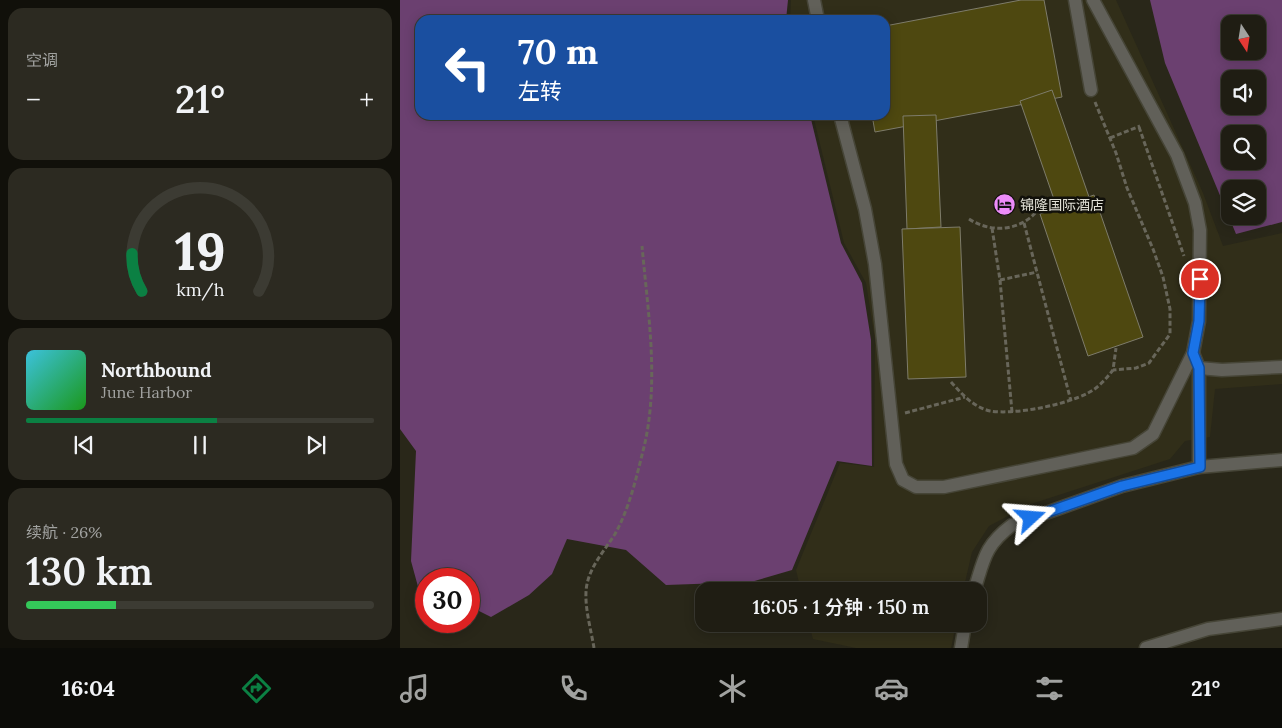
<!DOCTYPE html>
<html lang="zh">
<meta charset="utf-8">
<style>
:root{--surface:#1f1d13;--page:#2c2a21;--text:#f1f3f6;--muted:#a1a2a0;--line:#3c3b33;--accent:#0b8043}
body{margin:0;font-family:Lora,"Noto Sans SC",serif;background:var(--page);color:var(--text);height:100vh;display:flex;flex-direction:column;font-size:19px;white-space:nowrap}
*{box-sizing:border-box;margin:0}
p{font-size:16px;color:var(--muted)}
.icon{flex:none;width:28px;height:28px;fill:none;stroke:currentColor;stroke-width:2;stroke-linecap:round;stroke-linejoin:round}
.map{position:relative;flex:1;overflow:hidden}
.panel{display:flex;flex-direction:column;gap:8px;padding:8px;background:#11100a;width:400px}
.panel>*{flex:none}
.hud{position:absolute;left:15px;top:15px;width:475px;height:105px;border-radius:15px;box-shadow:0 2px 12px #0003,0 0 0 1px var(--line);background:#1a4fa0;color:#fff;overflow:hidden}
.needle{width:32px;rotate:168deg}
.tools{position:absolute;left:821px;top:15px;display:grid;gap:10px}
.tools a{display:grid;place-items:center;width:45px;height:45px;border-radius:10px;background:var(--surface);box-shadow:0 2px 12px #0003,0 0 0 1px var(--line);font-size:25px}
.speed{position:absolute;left:15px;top:568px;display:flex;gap:10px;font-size:25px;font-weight:700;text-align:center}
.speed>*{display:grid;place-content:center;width:65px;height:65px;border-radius:50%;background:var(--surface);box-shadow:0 2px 12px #0003,0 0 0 1px var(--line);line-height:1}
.speed .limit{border:8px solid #d22;background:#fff;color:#111}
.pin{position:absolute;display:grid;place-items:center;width:42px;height:42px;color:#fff;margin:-21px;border:2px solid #fff;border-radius:50%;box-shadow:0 1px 5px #0007}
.me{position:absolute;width:55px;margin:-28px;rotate:71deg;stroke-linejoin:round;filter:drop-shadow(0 0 4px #0008)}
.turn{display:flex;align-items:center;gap:18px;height:105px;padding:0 20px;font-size:22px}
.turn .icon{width:65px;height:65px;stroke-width:2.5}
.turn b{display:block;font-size:35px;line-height:42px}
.big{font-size:38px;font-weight:600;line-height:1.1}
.panel .tile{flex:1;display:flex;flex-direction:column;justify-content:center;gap:8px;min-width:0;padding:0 18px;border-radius:15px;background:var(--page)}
.panel .dial{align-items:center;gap:0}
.dial svg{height:130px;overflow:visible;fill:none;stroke:var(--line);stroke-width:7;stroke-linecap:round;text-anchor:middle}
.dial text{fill:var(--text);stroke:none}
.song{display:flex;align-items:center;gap:15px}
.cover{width:60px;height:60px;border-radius:8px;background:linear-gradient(135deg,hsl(190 70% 55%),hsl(120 70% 35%))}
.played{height:5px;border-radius:2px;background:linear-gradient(90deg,var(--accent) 55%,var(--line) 55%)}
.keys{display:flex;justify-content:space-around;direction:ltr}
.heat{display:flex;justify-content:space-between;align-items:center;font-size:28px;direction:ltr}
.charge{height:8px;border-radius:4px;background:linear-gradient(90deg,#34c759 26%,var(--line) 0)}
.trip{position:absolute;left:295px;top:582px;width:292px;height:50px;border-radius:15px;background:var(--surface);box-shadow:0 2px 12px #0003,0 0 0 1px var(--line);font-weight:600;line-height:50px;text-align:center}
.tabs{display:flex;height:80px;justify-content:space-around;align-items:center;background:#0c0c08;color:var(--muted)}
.tabs .icon{width:35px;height:35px}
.tabs .current{color:var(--accent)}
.tabs b{font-size:22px;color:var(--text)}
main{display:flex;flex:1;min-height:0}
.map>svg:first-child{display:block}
.built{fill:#312e19}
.forest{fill:#6b4070;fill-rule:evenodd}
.building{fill:#4e4810;stroke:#7e7c6b}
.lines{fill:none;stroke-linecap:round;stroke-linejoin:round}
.minor-casing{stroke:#464537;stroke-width:15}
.path{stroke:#68665a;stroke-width:3;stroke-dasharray:5 2.5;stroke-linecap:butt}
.minor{stroke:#616059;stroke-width:12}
.route-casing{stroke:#114b97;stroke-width:12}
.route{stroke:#1a73e8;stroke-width:9}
.labels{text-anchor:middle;stroke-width:5;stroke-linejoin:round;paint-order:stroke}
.poi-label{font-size:14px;fill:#e1e0d6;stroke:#11100a;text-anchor:start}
</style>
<main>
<section class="panel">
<div class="tile"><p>空调</p>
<div class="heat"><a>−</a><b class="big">21°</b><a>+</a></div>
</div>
<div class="tile dial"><svg viewBox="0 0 100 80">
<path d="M14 69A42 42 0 1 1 86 69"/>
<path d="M14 69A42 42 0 0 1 8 46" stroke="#0b8043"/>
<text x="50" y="56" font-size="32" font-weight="700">19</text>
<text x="50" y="72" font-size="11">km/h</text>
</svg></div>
<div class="tile">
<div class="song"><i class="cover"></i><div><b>Northbound</b><p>June Harbor</p></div></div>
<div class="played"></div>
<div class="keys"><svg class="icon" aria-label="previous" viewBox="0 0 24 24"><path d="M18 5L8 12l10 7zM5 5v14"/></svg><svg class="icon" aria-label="pause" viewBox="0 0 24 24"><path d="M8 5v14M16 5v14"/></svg><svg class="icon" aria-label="next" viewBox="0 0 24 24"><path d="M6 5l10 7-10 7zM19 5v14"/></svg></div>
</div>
<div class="tile"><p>续航 · 26%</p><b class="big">130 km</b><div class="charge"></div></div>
</section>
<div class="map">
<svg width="882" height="648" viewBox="0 0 882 648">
<rect width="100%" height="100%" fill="#292719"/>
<g class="built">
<path d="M 391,0 L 716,0 L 803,193 L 823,246 L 882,233 L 882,384 L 815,389 L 810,437 L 785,441 L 770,459 L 631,504 L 589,526 L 572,552 L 563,591 L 401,591 L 396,570 L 440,463 L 474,467 L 475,340 L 466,283 L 444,243 L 413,115 L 485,115 L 485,20 L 390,20 Z"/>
<path d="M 409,624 L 556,624 L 551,648 L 456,648 L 413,639 Z"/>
</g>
<g class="forest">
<path d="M 0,0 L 388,0 L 386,20 L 20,20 L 20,115 L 410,115 L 441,243 L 462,283 L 471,340 L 472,466 L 437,461 L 392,570 L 351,582 L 266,585 L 226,550 L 167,539 L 152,574 L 129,595 L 91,617 L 69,606 L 69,579 L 26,579 L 26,595 L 20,594 L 11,561 L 16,451 L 0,429 Z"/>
<path d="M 750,0 L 882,0 L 882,222 L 836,234 L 765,63 ZM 830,24 L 858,24 L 858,51 L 830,51 ZM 830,79 L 858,79 L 858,106 L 830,106 ZM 830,134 L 858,134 L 858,161 L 830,161 ZM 830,189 L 858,189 L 858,216 L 830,216 Z"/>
</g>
<g class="building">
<path d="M 621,0 L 644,0 L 662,97 L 475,132 L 472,115 L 485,115 L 485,26 Z"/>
<path d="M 652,90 L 689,197 L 657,208 L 620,101 Z"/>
<path d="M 536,115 L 541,227 L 507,229 L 503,116 Z"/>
<path d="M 694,195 L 743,337 L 688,356 L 640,214 Z"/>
<path d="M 560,227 L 566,377 L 508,379 L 502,229 Z"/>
</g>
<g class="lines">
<defs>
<g id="minor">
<path d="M 414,0 L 418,20"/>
<path d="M 675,0 L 691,90"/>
<path d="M 440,115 L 465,209 L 475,264 L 496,464 L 503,480 L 516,487 L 544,487 L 733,448 L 753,434 L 793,353 L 799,321 L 800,230 L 795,203 L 777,155 L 693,0"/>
<path d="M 793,353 L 799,368 L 799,467"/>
<path d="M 799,368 L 822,370 L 882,367"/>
<path d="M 574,591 C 584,560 584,546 612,525 L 722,486 L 799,467 L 882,460"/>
<path d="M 561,648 L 565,624"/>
<path d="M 746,648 L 808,629 L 882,619"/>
</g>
</defs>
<use href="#minor" class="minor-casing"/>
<g class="path">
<path d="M 695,102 L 716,153 L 727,188 L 753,249 L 763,277 L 770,309 L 770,334 L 749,363 L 736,368 L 713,370"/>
<path d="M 739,127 L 784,256"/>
<path d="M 710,138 L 740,126"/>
<path d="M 569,219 C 595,236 629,229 643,202"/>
<path d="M 624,223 L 671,401"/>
<path d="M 592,228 L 600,280 L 612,412"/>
<path d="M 600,280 L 637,272"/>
<path d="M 551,382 C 562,394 573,407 590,411 C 615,415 665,405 688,393 C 698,388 706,379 713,370 L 716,348"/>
<path d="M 505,413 L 565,397"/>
<path d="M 194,648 C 191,629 183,603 187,584 C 191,565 205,550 215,534 C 229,509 236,479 243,451 C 260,385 248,313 242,246"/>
</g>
<use href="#minor" class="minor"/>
</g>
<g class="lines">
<defs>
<path id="route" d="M 631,518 L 722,486 L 800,467 L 799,368 L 793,353 L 799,321 L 800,279"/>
</defs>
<use href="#route" class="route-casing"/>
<use href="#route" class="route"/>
</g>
<defs>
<symbol id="hotel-disc" viewBox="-11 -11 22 22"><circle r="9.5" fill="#ed8cf9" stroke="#11100a"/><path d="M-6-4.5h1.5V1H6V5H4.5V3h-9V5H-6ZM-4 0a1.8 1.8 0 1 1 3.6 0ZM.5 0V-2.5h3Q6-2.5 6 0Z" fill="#111"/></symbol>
</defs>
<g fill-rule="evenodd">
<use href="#hotel-disc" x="592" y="192" width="25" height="25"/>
</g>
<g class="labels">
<g class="poi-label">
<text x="620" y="210">锦隆国际酒店</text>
</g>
</g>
</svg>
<div class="tools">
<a><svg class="needle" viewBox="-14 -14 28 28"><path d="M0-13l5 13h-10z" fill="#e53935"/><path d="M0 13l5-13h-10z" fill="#a1a2a0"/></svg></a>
<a><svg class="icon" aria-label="sound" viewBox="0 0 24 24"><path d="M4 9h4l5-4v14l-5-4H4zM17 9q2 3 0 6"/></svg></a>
<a><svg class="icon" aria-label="search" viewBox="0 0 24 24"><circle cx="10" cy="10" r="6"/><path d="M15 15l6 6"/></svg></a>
<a><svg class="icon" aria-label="layers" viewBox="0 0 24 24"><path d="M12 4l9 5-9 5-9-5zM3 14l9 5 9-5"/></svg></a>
</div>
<div class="speed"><div class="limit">30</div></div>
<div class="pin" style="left:800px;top:279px;background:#d93025"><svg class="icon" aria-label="arrive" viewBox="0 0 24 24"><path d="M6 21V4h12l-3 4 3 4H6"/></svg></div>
<svg class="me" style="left:631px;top:518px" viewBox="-20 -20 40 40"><path d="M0-17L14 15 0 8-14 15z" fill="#1a73e8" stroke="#fff" stroke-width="4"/></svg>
<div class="trip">16:05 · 1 分钟 · 150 m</div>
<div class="hud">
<div class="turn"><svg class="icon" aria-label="left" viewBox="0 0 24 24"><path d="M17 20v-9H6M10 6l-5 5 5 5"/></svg><div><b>70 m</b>左转</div></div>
</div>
</div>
</main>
<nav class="tabs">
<b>16:04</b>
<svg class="icon current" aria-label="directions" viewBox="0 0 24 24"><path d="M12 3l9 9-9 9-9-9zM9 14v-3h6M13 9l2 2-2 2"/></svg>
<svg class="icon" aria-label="music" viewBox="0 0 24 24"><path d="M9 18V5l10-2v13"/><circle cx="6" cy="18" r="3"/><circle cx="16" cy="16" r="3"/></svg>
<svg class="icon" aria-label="phone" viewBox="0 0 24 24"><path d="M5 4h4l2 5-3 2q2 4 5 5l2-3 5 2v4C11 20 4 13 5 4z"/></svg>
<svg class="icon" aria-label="climate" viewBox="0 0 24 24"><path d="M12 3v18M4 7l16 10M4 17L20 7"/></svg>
<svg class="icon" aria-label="car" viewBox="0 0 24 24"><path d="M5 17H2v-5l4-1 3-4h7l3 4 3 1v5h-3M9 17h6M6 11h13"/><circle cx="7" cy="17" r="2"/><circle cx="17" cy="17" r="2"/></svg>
<svg class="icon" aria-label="filters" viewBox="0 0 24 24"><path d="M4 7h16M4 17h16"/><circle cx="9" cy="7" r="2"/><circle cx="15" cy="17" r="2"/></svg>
<b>21°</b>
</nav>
